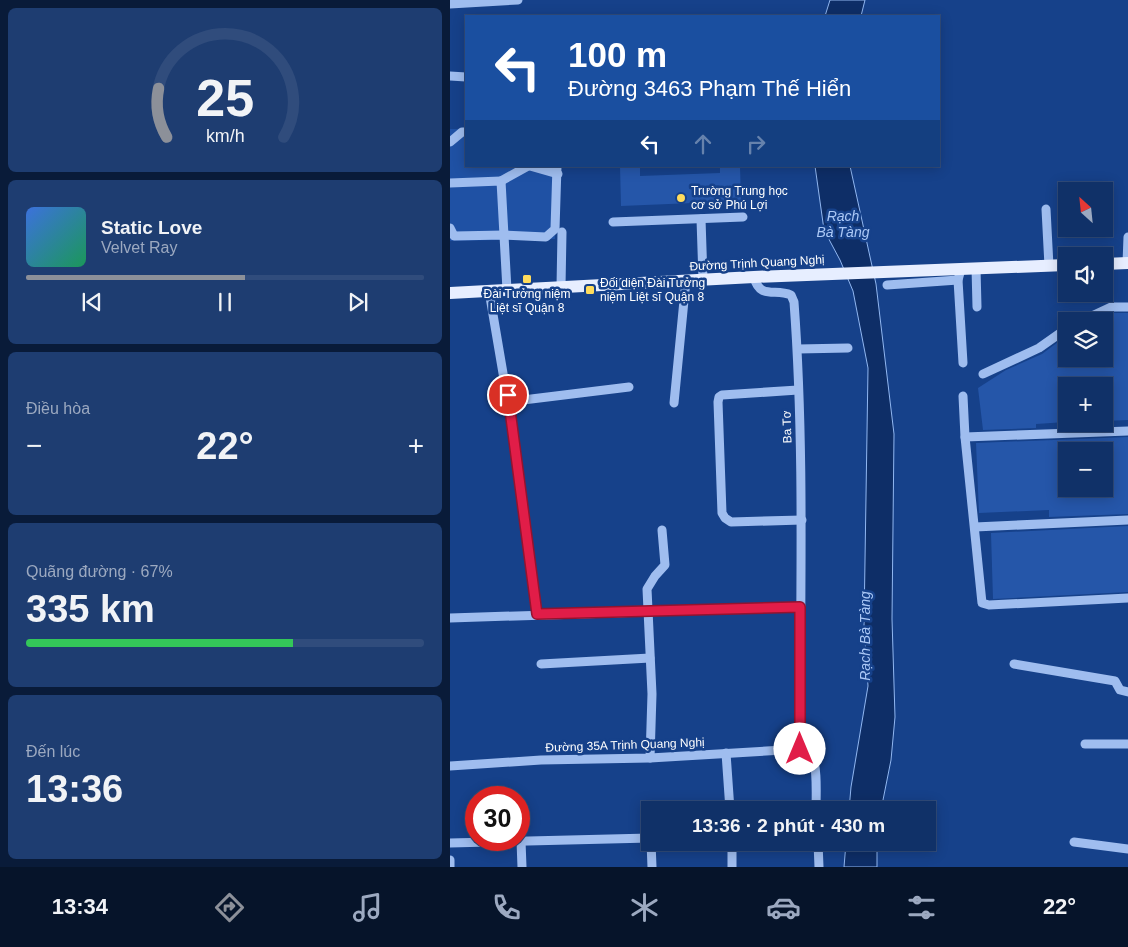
<!DOCTYPE html>
<html lang="vi">
<meta charset="utf-8">
<style>
:root{--surface:#103168;--page:#1e3d71;--text:#f1f3f6;--muted:#9ca9c0;--line:#304c7c;--accent:#8c9099}
body{margin:0;font-family:Helvetica,sans-serif;background:var(--page);color:var(--text);height:100vh;display:flex;flex-direction:column;font-size:19px;white-space:nowrap}
*{box-sizing:border-box;margin:0}
p{font-size:16px;color:var(--muted)}
.icon{flex:none;width:28px;height:28px;fill:none;stroke:currentColor;stroke-width:2;stroke-linecap:round;stroke-linejoin:round}
.map{position:relative;flex:1;overflow:hidden}
.drawer{display:flex;flex-direction:column;gap:8px;padding:8px;background:#091b39;width:450px}
.drawer>*{flex:none}
.guide{position:absolute;left:15px;top:15px;width:475px;height:152px;border-radius:0px;box-shadow:0 2px 12px #0003,0 0 0 1px var(--line);background:#1a4fa0;color:#fff;overflow:hidden}
.needle{width:32px;rotate:333deg}
.controls{position:absolute;left:608px;top:182px;display:grid;gap:10px}
.controls a{display:grid;place-items:center;width:55px;height:55px;border-radius:0px;background:var(--surface);box-shadow:0 2px 12px #0003,0 0 0 1px var(--line);font-size:25px}
.speed{position:absolute;left:15px;top:786px;display:flex;gap:10px;font-size:25px;font-weight:700;text-align:center}
.speed>*{display:grid;place-content:center;width:65px;height:65px;border-radius:50%;background:var(--surface);box-shadow:0 2px 12px #0003,0 0 0 1px var(--line);line-height:1}
.speed .limit{border:8px solid #d22;background:#fff;color:#111}
.pin{position:absolute;display:grid;place-items:center;width:42px;height:42px;color:#fff;margin:-21px;border:2px solid #fff;border-radius:50%;box-shadow:0 1px 5px #0007}
.me{position:absolute;width:55px;margin:-28px;rotate:0deg;stroke-linejoin:round;filter:drop-shadow(0 0 4px #0008)}
.turn{display:flex;align-items:center;gap:18px;height:105px;padding:0 20px;font-size:22px}
.turn .icon{width:65px;height:65px;stroke-width:2.5}
.turn b{display:block;font-size:35px;line-height:42px}
.lanes{display:flex;align-items:center;height:48px;padding:0 20px;background:#0003;justify-content:center;gap:25px;direction:ltr}
.lanes .off{opacity:.35}
.big{font-size:38px;font-weight:700;line-height:1.1}
.drawer .tile{flex:1;display:flex;flex-direction:column;justify-content:center;gap:8px;min-width:0;padding:0 18px;border-radius:8px;background:var(--page)}
.drawer .dial{align-items:center;gap:0}
.dial svg{height:130px;overflow:visible;fill:none;stroke:var(--line);stroke-width:7;stroke-linecap:round;text-anchor:middle}
.dial text{fill:var(--text);stroke:none}
.song{display:flex;align-items:center;gap:15px}
.cover{width:60px;height:60px;border-radius:8px;background:linear-gradient(135deg,hsl(220 70% 55%),hsl(150 70% 35%))}
.played{height:5px;border-radius:2px;background:linear-gradient(90deg,var(--accent) 55%,var(--line) 55%)}
.keys{display:flex;justify-content:space-around;direction:ltr}
.heat{display:flex;justify-content:space-between;align-items:center;font-size:28px;direction:ltr}
.charge{height:8px;border-radius:4px;background:linear-gradient(90deg,#34c759 67%,var(--line) 0)}
.trip{position:absolute;left:191px;top:801px;width:295px;height:50px;border-radius:0px;background:var(--surface);box-shadow:0 2px 12px #0003,0 0 0 1px var(--line);font-weight:700;line-height:50px;text-align:center}
.tabs{display:flex;height:80px;justify-content:space-around;align-items:center;background:#06142a;color:var(--muted)}
.tabs .icon{width:35px;height:35px}
.tabs .current{color:var(--accent)}
.tabs b{font-size:22px;color:var(--text)}
main{display:flex;flex:1;min-height:0}
.map>svg:first-child{display:block}
.green{fill:#1f51a4}
.water{fill:#0e2e67;stroke:#91b7f1}
.building{fill:#2556a9;fill-rule:evenodd}
.lines{fill:none;stroke-linecap:round;stroke-linejoin:round}
.minor{stroke:#9fbdef;stroke-width:9}
.major{stroke:#e7eeff;stroke-width:12}
.route-casing{stroke:#92132f;stroke-width:12}
.route{stroke:#e11d48;stroke-width:9}
.poi-dot{fill:#ffdc5d;stroke:#16418a;stroke-width:2}
.labels{text-anchor:middle;stroke-width:5;stroke-linejoin:round;paint-order:stroke}
.poi-label{font-size:12px;fill:#fff;stroke:#16418a;text-anchor:start}
.street-label{font-size:12px;fill:#fff;stroke:#16418a}
.water-label{font-size:14px;font-style:italic;fill:#abc8f6;stroke:#16418a}
</style>
<main>
<section class="drawer">
<div class="tile dial"><svg viewBox="0 0 100 80">
<path d="M14 69A42 42 0 1 1 86 69"/>
<path d="M14 69A42 42 0 0 1 9 39" stroke="#8c9099"/>
<text x="50" y="56" font-size="32" font-weight="700">25</text>
<text x="50" y="72" font-size="11">km/h</text>
</svg></div>
<div class="tile">
<div class="song"><i class="cover"></i><div><b>Static Love</b><p>Velvet Ray</p></div></div>
<div class="played"></div>
<div class="keys"><svg class="icon" aria-label="previous" viewBox="0 0 24 24"><path d="M18 5L8 12l10 7zM5 5v14"/></svg><svg class="icon" aria-label="pause" viewBox="0 0 24 24"><path d="M8 5v14M16 5v14"/></svg><svg class="icon" aria-label="next" viewBox="0 0 24 24"><path d="M6 5l10 7-10 7zM19 5v14"/></svg></div>
</div>
<div class="tile"><p>Điều hòa</p>
<div class="heat"><a>−</a><b class="big">22°</b><a>+</a></div>
</div>
<div class="tile"><p>Quãng đường · 67%</p><b class="big">335 km</b><div class="charge"></div></div>
<div class="tile"><p>Đến lúc</p><b class="big">13:36</b></div>
</section>
<div class="map">
<svg width="678" height="867" viewBox="0 0 678 867">
<rect width="100%" height="100%" fill="#16418a"/>
<path class="green" d="M 0,129 L 16,129 L 16,166 L 104,166 L 105,239 L 0,241 Z"/>
<g class="water">
<path d="M 380,0 L 415,0 L 411,16 L 375,16 Z"/>
<path d="M 365,166 L 400,166 L 426,284 L 444,434 L 442,619 L 445,717 L 441,760 L 431,810 L 399,810 L 401,787 L 418,686 L 414,624 L 418,368 L 403,291 L 390,260 L 374,230 Z"/>
<path d="M 396,843 L 427,843 L 427,867 L 394,867 Z"/>
</g>
<g class="building">
<path d="M 170,166 L 190,166 L 190,176 L 270,173 L 270,166 L 290,166 L 291,201 L 171,206 Z"/>
<path d="M 662,313 L 678,313 L 678,420 L 654,421 L 654,386 L 616,386 L 616,422 L 586,424 L 586,428 L 533,430 L 528,388 L 556,370 L 592,354 L 616,336 L 616,359 L 654,359 L 654,321 L 645,321 Z"/>
<path d="M 678,437 L 678,514 L 599,517 L 599,510 L 529,513 L 526,443 ZM 616,451 L 654,451 L 654,489 L 616,489 Z"/>
<path d="M 678,526 L 678,592 L 543,599 L 541,533 Z"/>
</g>
<g class="lines">
<g class="minor">
<path d="M 0,4 L 68,0"/>
<path d="M 0,76 L 16,77"/>
<path d="M 0,142 L 12,132 L 16,132"/>
<path d="M 80,166 L 108,174"/>
<path d="M 51,181 L 78,166"/>
<path d="M 0,183 L 51,181 L 57,290"/>
<path d="M 596,209 L 599,266"/>
<path d="M 251,219 L 253,279"/>
<path d="M 163,222 L 293,217"/>
<path d="M 0,228 L 4,236 L 54,235 L 96,237 L 105,229 L 107,166"/>
<path d="M 677,263 L 678,237"/>
<path d="M 526,268 L 527,307"/>
<path d="M 511,269 L 508,280 L 513,363"/>
<path d="M 304,277 C 310,300 325,288 341,295 L 344,302 C 355,451 350,600 350,749"/>
<path d="M 437,285 L 508,280"/>
<path d="M 111,287 L 112,232"/>
<path d="M 39,291 L 55,385 L 58,395 L 65,401 L 179,387"/>
<path d="M 631,321 L 661,307 L 678,307"/>
<path d="M 348,349 L 398,348"/>
<path d="M 533,374 L 589,348 L 616,329"/>
<path d="M 348,390 L 272,395 L 269,397 L 268,402 L 272,513 L 275,518 L 281,522 L 352,520"/>
<path d="M 58,395 L 87,614"/>
<path d="M 513,396 L 515,437 L 532,603 L 539,605 L 678,598"/>
<path d="M 224,403 L 236,280"/>
<path d="M 515,437 L 678,431"/>
<path d="M 525,527 L 678,520"/>
<path d="M 0,618 L 350,607"/>
<path d="M 91,664 L 200,658"/>
<path d="M 564,664 L 665,681 L 670,690 L 678,692"/>
<path d="M 635,744 L 678,744"/>
<path d="M 350,749 C 354,751 358,752 361,755 C 368,763 366,798 366,810"/>
<path d="M 276,753 L 280,810"/>
<path d="M 200,758 L 202,694 L 197,589 L 205,576 L 215,565 L 212,530"/>
<path d="M 0,766 L 91,760 L 200,758 L 350,749"/>
<path d="M 71,841 L 72,867"/>
<path d="M 201,842 L 202,867"/>
<path d="M 282,842 L 282,867"/>
<path d="M 368,842 L 369,867"/>
<path d="M 624,842 L 678,849"/>
<path d="M 0,843 L 200,838"/>
<path d="M 0,860 L 0,867"/>
</g>
<g class="major">
<path d="M 654,264 L 678,263"/>
<path d="M 0,293 L 304,277 L 616,265"/>
</g>
</g>
<g class="lines">
<defs>
<path id="route" d="M 58,395 L 87,614 L 350,607 L 350,749"/>
</defs>
<use href="#route" class="route-casing"/>
<use href="#route" class="route"/>
</g>
<g class="poi-dot">
<circle cx="231" cy="198" r="5"/>
<rect x="72" y="274" width="10" height="10" rx="2.5"/>
<rect x="135" y="285" width="10" height="10" rx="2.5"/>
</g>
<g class="labels">
<g class="poi-label">
<text x="241" y="195">Trường Trung học<tspan x="241" dy="14">cơ sở Phú Lợi</tspan></text>
<text x="150" y="287">Đối diện Đài Tưởng<tspan x="150" dy="14">niệm Liệt sĩ Quận 8</tspan></text>
<text x="77" y="298" text-anchor="middle">Đài Tưởng niệm<tspan x="77" dy="14">Liệt sĩ Quận 8</tspan></text>
</g>
<g class="street-label">
<text transform="translate(307 263) rotate(-3)" y="4">Đường Trịnh Quang Nghị</text>
<text transform="translate(337 427) rotate(-92)" y="4">Ba Tơ</text>
<text transform="translate(175 745) rotate(-2)" y="4">Đường 35A Trịnh Quang Nghị</text>
</g>
<g class="water-label">
<text x="393" y="221">Rạch<tspan x="393" dy="16">Bà Tàng</tspan></text>
<text transform="translate(415 636) rotate(-90)" y="5">Rạch Bà Tàng</text>
</g>
</g>
</svg>
<div class="controls">
<a><svg class="needle" viewBox="-14 -14 28 28"><path d="M0-13l5 13h-10z" fill="#e53935"/><path d="M0 13l5-13h-10z" fill="#9ca9c0"/></svg></a>
<a><svg class="icon" aria-label="sound" viewBox="0 0 24 24"><path d="M4 9h4l5-4v14l-5-4H4zM17 9q2 3 0 6"/></svg></a>
<a><svg class="icon" aria-label="layers" viewBox="0 0 24 24"><path d="M12 4l9 5-9 5-9-5zM3 14l9 5 9-5"/></svg></a>
<a>+</a>
<a>−</a>
</div>
<div class="speed"><div class="limit">30</div></div>
<div class="pin" style="left:58px;top:395px;background:#d93025"><svg class="icon" aria-label="arrive" viewBox="0 0 24 24"><path d="M6 21V4h12l-3 4 3 4H6"/></svg></div>
<svg class="me" style="left:350px;top:749px" viewBox="-20 -20 40 40"><circle r="19" fill="#fff"/><path d="M0-13L10 11 0 6-10 11z" fill="#e11d48"/></svg>
<div class="trip">13:36 · 2 phút · 430 m</div>
<div class="guide">
<div class="turn"><svg class="icon" aria-label="left" viewBox="0 0 24 24"><path d="M17 20v-9H6M10 6l-5 5 5 5"/></svg><div><b>100 m</b>Đường 3463 Phạm Thế Hiển</div></div>
<div class="lanes"><svg class="icon" aria-label="left" viewBox="0 0 24 24"><path d="M17 20v-9H6M10 6l-5 5 5 5"/></svg><svg class="icon off" aria-label="ahead" viewBox="0 0 24 24"><path d="M12 20V5M6 11l6-6 6 6"/></svg><svg class="icon off" aria-label="right" viewBox="0 0 24 24"><path d="M7 20v-9h11M14 6l5 5-5 5"/></svg></div>
</div>
</div>
</main>
<nav class="tabs">
<b>13:34</b>
<svg class="icon current" aria-label="directions" viewBox="0 0 24 24"><path d="M12 3l9 9-9 9-9-9zM9 14v-3h6M13 9l2 2-2 2"/></svg>
<svg class="icon" aria-label="music" viewBox="0 0 24 24"><path d="M9 18V5l10-2v13"/><circle cx="6" cy="18" r="3"/><circle cx="16" cy="16" r="3"/></svg>
<svg class="icon" aria-label="phone" viewBox="0 0 24 24"><path d="M5 4h4l2 5-3 2q2 4 5 5l2-3 5 2v4C11 20 4 13 5 4z"/></svg>
<svg class="icon" aria-label="climate" viewBox="0 0 24 24"><path d="M12 3v18M4 7l16 10M4 17L20 7"/></svg>
<svg class="icon" aria-label="car" viewBox="0 0 24 24"><path d="M5 17H2v-5l4-1 3-4h7l3 4 3 1v5h-3M9 17h6M6 11h13"/><circle cx="7" cy="17" r="2"/><circle cx="17" cy="17" r="2"/></svg>
<svg class="icon" aria-label="filters" viewBox="0 0 24 24"><path d="M4 7h16M4 17h16"/><circle cx="9" cy="7" r="2"/><circle cx="15" cy="17" r="2"/></svg>
<b>22°</b>
</nav>
